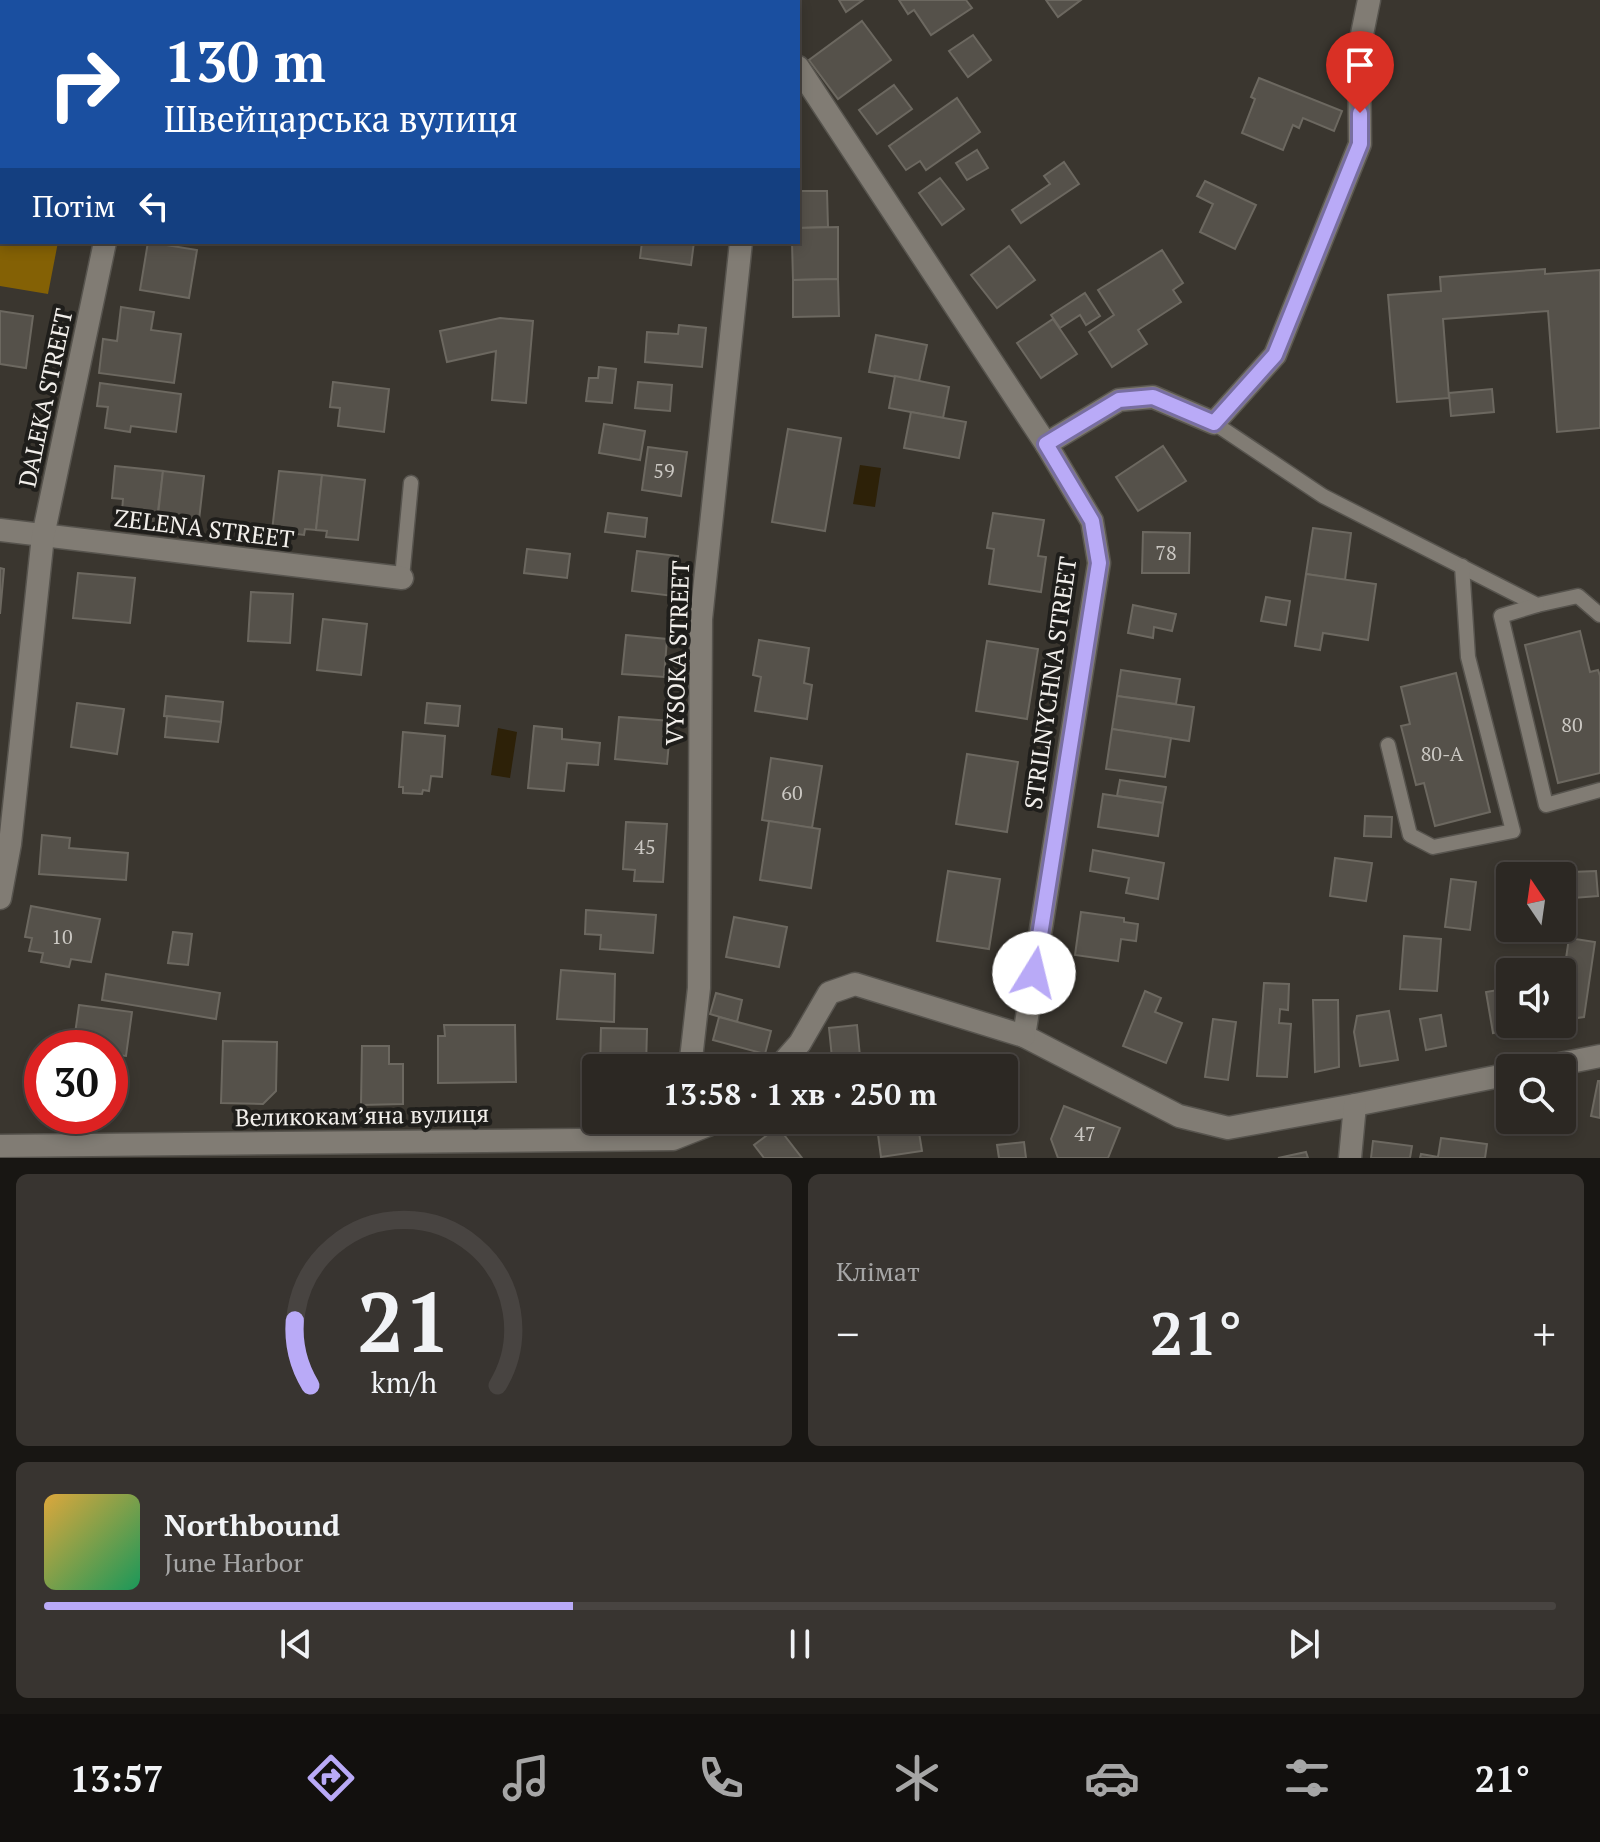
<!DOCTYPE html>
<html lang="uk">
<meta charset="utf-8">
<style>
:root{--surface:#2c2823;--page:#383430;--text:#f1f3f6;--muted:#a6a6a6;--line:#484441;--accent:#b9aaf7}
body{margin:0;font-family:"PT Serif",serif;background:var(--page);color:var(--text);height:100vh;display:flex;flex-direction:column;font-size:30px;white-space:nowrap}
*{box-sizing:border-box;margin:0}
p{font-size:26px;color:var(--muted)}
.icon{flex:none;width:44px;height:44px;fill:none;stroke:currentColor;stroke-width:2;stroke-linecap:round;stroke-linejoin:round}
.map{position:relative;height:1158px;overflow:hidden}
.details{display:flex;flex-direction:column;gap:16px;padding:16px;background:#181613;flex:1}
.details>*{flex:none}
.guide{position:absolute;left:0px;top:0px;width:800px;height:244px;box-shadow:0 4px 12px #0003,0 0 0 2px var(--line);background:#1a4fa0;color:#fff;overflow:hidden}
.needle{width:52px;rotate:347deg}
.fabs{position:absolute;left:1496px;top:862px;display:grid;gap:16px}
.fabs a{display:grid;place-items:center;width:80px;height:80px;border-radius:8px;background:var(--surface);box-shadow:0 4px 12px #0003,0 0 0 2px var(--line);font-size:40px}
.speed{position:absolute;left:24px;top:1030px;display:flex;gap:16px;font-size:40px;font-weight:700;text-align:center}
.speed>*{display:grid;place-content:center;width:104px;height:104px;border-radius:50%;background:var(--surface);box-shadow:0 4px 12px #0003,0 0 0 2px var(--line);line-height:1}
.speed .limit{border:12px solid #d22;background:#fff;color:#111}
.pin{position:absolute;display:grid;place-items:center;width:68px;height:68px;color:#fff;margin:-82px -34px;border-radius:50% 50% 50% 0;rotate:-45deg;box-shadow:0 0 8px #0007}
.pin .icon{rotate:45deg}
.me{position:absolute;width:88px;margin:-44px;rotate:9deg;stroke-linejoin:round;filter:drop-shadow(0 0 6px #0008)}
.turn{display:flex;align-items:center;gap:28px;height:168px;padding:0 32px;font-size:36px}
.turn .icon{width:104px;height:104px;stroke-width:2.5}
.turn b{display:block;font-size:56px;line-height:68px}
.then{display:flex;align-items:center;height:76px;padding:0 32px;background:#0003;gap:16px;font-size:30px}
.big{font-size:60px;font-weight:600;line-height:1.1}
.details .widget{flex:1;display:flex;flex-direction:column;justify-content:center;gap:12px;min-width:0;padding:0 28px;border-radius:12px;background:var(--page)}
.details .dial{align-items:center;gap:0}
.dial svg{height:208px;overflow:visible;fill:none;stroke:var(--line);stroke-width:7;stroke-linecap:round;text-anchor:middle}
.dial text{fill:var(--text);stroke:none}
.song{display:flex;align-items:center;gap:24px}
.cover{width:96px;height:96px;border-radius:12px;background:linear-gradient(135deg,hsl(40 70% 55%),hsl(150 70% 35%))}
.played{height:8px;border-radius:4px;background:linear-gradient(90deg,var(--accent) 35%,var(--line) 35%)}
.keys{display:flex;justify-content:space-around;direction:ltr}
.heat{display:flex;justify-content:space-between;align-items:center;font-size:44px;direction:ltr}
.details .tiles{flex:1;display:grid;gap:16px;grid-template-columns:1fr 1fr}
.widget:last-child{grid-column:span 2}
.trip{position:absolute;left:582px;top:1054px;width:436px;height:80px;border-radius:8px;background:var(--surface);box-shadow:0 4px 12px #0003,0 0 0 2px var(--line);font-weight:600;line-height:80px;text-align:center}
.dock{display:flex;height:128px;justify-content:space-around;align-items:center;background:#12100e;color:var(--muted)}
.dock .icon{width:56px;height:56px}
.dock .current{color:var(--accent)}
.dock b{font-size:36px;color:var(--text)}
.map>svg:first-child{display:block}
.forest{fill:#846105}
.water{fill:#2d2108}
.building{fill:#55514a;stroke:#6c6860;stroke-width:2}
.lines{fill:none;stroke-linecap:round;stroke-linejoin:round}
.service-casing{stroke:#57544e;stroke-width:17}
.minor-casing{stroke:#57544e;stroke-width:25}
.service{stroke:#817c74;stroke-width:14}
.minor{stroke:#817c74;stroke-width:22}
.route-casing{stroke:#786ea1;stroke-width:20}
.route{stroke:#b9aaf7;stroke-width:14}
.labels{text-anchor:middle;stroke-width:8;stroke-linejoin:round;paint-order:stroke}
.number-label{font-size:20px;fill:#cbc8c3}
.street-label{font-size:24px;fill:#f2efeb;stroke:#1f1e1b}
</style>
<div class="map">
<svg width="1600" height="1158" viewBox="0 0 1600 1158">
<rect width="100%" height="100%" fill="#3a362f"/>
<path class="forest" d="M 0,0 L 501,0 L 500,2 L 2,2 L 2,242 L 58,242 L 48,294 L 0,286 Z"/>
<g class="water">
<path d="M 860,465 L 881,468 L 875,507 L 853,504 Z"/>
<path d="M 498,728 L 517,732 L 510,778 L 491,775 Z"/>
</g>
<g class="building">
<path d="M 839,0 L 863,0 L 846,12 Z"/>
<path d="M 899,0 L 966,0 L 972,8 L 931,35 L 914,10 L 908,14 Z"/>
<path d="M 1046,0 L 1081,0 L 1058,17 Z"/>
<path d="M 862,21 L 891,60 L 838,99 L 809,60 Z"/>
<path d="M 973,35 L 991,60 L 968,77 L 949,51 Z"/>
<path d="M 1259,78 L 1342,111 L 1334,131 L 1303,118 L 1299,128 L 1293,125 L 1283,150 L 1242,133 L 1255,99 L 1251,97 Z"/>
<path d="M 894,85 L 912,109 L 877,134 L 859,110 Z"/>
<path d="M 957,98 L 980,132 L 926,170 L 920,161 L 906,170 L 889,146 Z"/>
<path d="M 977,150 L 988,168 L 967,180 L 956,163 Z"/>
<path d="M 1064,162 L 1079,184 L 1021,223 L 1012,210 L 1050,184 L 1044,176 Z"/>
<path d="M 940,178 L 964,209 L 942,225 L 919,193 Z"/>
<path d="M 1205,181 L 1256,205 L 1235,249 L 1200,232 L 1213,204 L 1197,196 Z"/>
<path d="M 798,191 L 827,191 L 828,227 L 798,228 Z"/>
<path d="M 838,227 L 838,279 L 793,280 L 792,242 L 798,242 L 798,228 Z"/>
<path d="M 148,242 L 197,250 L 189,298 L 140,290 Z"/>
<path d="M 642,242 L 694,242 L 691,265 L 640,258 Z"/>
<path d="M 1009,246 L 1035,280 L 997,308 L 971,275 Z"/>
<path d="M 1162,250 L 1183,283 L 1173,290 L 1181,302 L 1138,330 L 1147,344 L 1112,367 L 1089,332 L 1114,315 L 1098,290 Z"/>
<path d="M 1545,269 L 1545,274 L 1600,270 L 1600,428 L 1557,432 L 1548,311 L 1443,319 L 1449,398 L 1397,402 L 1388,295 L 1441,291 L 1440,277 Z"/>
<path d="M 838,279 L 839,316 L 793,317 L 793,280 Z"/>
<path d="M 1085,293 L 1100,316 L 1086,325 L 1080,315 L 1060,328 L 1051,315 Z"/>
<path d="M 121,307 L 154,312 L 151,330 L 181,334 L 174,383 L 99,373 L 103,339 L 117,341 Z"/>
<path d="M 0,311 L 33,316 L 26,368 L 0,364 Z"/>
<path d="M 500,318 L 533,321 L 526,403 L 492,400 L 496,351 L 447,362 L 440,331 Z"/>
<path d="M 1053,319 L 1077,354 L 1041,378 L 1017,343 Z"/>
<path d="M 679,325 L 706,328 L 702,367 L 645,362 L 647,332 L 678,334 Z"/>
<path d="M 876,335 L 927,345 L 919,381 L 869,372 Z"/>
<path d="M 599,367 L 616,369 L 612,403 L 586,401 L 589,378 L 598,378 Z"/>
<path d="M 895,376 L 949,387 L 943,418 L 889,408 Z"/>
<path d="M 333,382 L 389,389 L 384,432 L 338,426 L 340,408 L 330,407 Z"/>
<path d="M 638,382 L 672,385 L 670,411 L 635,408 Z"/>
<path d="M 100,383 L 181,394 L 176,432 L 131,426 L 130,432 L 105,428 L 108,407 L 97,406 Z"/>
<path d="M 1492,389 L 1494,412 L 1451,416 L 1449,393 Z"/>
<path d="M 911,412 L 966,422 L 959,458 L 904,448 Z"/>
<path d="M 604,424 L 645,431 L 640,460 L 599,453 Z"/>
<path d="M 788,429 L 841,438 L 825,531 L 772,522 Z"/>
<path d="M 1163,446 L 1186,481 L 1138,511 L 1116,477 Z"/>
<path d="M 648,447 L 687,452 L 681,496 L 642,490 Z"/>
<path d="M 115,466 L 163,471 L 156,527 L 121,523 L 123,499 L 112,498 Z"/>
<path d="M 163,471 L 204,476 L 199,520 L 158,515 Z"/>
<path d="M 279,471 L 322,475 L 316,530 L 305,529 L 304,535 L 272,531 Z"/>
<path d="M 322,475 L 365,480 L 358,540 L 326,537 L 327,531 L 316,530 Z"/>
<path d="M 608,513 L 647,518 L 645,537 L 605,532 Z"/>
<path d="M 993,513 L 1044,520 L 1038,556 L 1046,557 L 1041,592 L 989,584 L 994,549 L 987,548 Z"/>
<path d="M 1313,528 L 1351,533 L 1345,580 L 1306,574 Z"/>
<path d="M 1143,532 L 1190,533 L 1189,573 L 1142,573 Z"/>
<path d="M 527,549 L 570,554 L 567,578 L 524,573 Z"/>
<path d="M 637,551 L 678,556 L 673,596 L 632,591 Z"/>
<path d="M 0,568 L 4,569 L 0,614 Z"/>
<path d="M 78,573 L 135,578 L 130,623 L 73,618 Z"/>
<path d="M 1306,574 L 1376,584 L 1368,640 L 1323,633 L 1320,650 L 1295,646 Z"/>
<path d="M 251,592 L 293,594 L 290,643 L 248,641 Z"/>
<path d="M 1266,597 L 1290,601 L 1286,625 L 1261,621 Z"/>
<path d="M 1133,605 L 1176,614 L 1172,631 L 1154,627 L 1153,638 L 1128,633 Z"/>
<path d="M 323,619 L 367,624 L 361,675 L 317,670 Z"/>
<path d="M 1580,631 L 1590,672 L 1598,670 L 1600,676 L 1600,773 L 1558,783 L 1525,645 Z"/>
<path d="M 626,635 L 667,639 L 664,677 L 622,674 Z"/>
<path d="M 759,640 L 809,648 L 804,683 L 812,685 L 807,719 L 755,711 L 761,677 L 753,675 Z"/>
<path d="M 987,641 L 1038,649 L 1027,719 L 976,711 Z"/>
<path d="M 1121,670 L 1180,679 L 1176,704 L 1117,696 Z"/>
<path d="M 1456,673 L 1490,812 L 1435,826 L 1424,783 L 1416,785 L 1401,726 L 1410,724 L 1401,687 Z"/>
<path d="M 166,696 L 223,702 L 221,722 L 164,716 Z"/>
<path d="M 1117,696 L 1194,707 L 1189,741 L 1112,729 Z"/>
<path d="M 77,703 L 124,709 L 117,754 L 71,747 Z"/>
<path d="M 427,703 L 460,706 L 458,726 L 425,723 Z"/>
<path d="M 167,716 L 221,722 L 218,742 L 165,737 Z"/>
<path d="M 619,717 L 671,721 L 667,764 L 615,759 Z"/>
<path d="M 534,726 L 562,729 L 562,739 L 600,743 L 598,765 L 567,763 L 564,791 L 528,788 Z"/>
<path d="M 1112,729 L 1171,738 L 1165,777 L 1106,769 Z"/>
<path d="M 403,732 L 445,736 L 442,777 L 431,776 L 429,791 L 423,790 L 422,794 L 403,793 L 403,787 L 399,787 Z"/>
<path d="M 967,754 L 1018,762 L 1007,832 L 956,824 Z"/>
<path d="M 771,758 L 822,766 L 812,828 L 762,820 Z"/>
<path d="M 1120,780 L 1166,787 L 1163,803 L 1117,796 Z"/>
<path d="M 1103,794 L 1163,803 L 1158,836 L 1098,827 Z"/>
<path d="M 1365,816 L 1392,817 L 1391,837 L 1364,836 Z"/>
<path d="M 769,821 L 820,829 L 811,888 L 760,880 Z"/>
<path d="M 626,822 L 667,824 L 663,882 L 634,881 L 635,870 L 623,869 Z"/>
<path d="M 42,835 L 70,838 L 69,848 L 128,853 L 126,880 L 39,874 Z"/>
<path d="M 1093,850 L 1164,863 L 1158,899 L 1126,893 L 1129,878 L 1090,871 Z"/>
<path d="M 1335,858 L 1372,863 L 1366,901 L 1330,896 Z"/>
<path d="M 948,871 L 1000,879 L 989,949 L 937,941 Z"/>
<path d="M 1596,871 L 1598,896 L 1573,898 L 1571,872 Z"/>
<path d="M 1451,879 L 1476,882 L 1470,930 L 1445,927 Z"/>
<path d="M 31,906 L 100,919 L 91,962 L 71,959 L 69,967 L 41,962 L 43,953 L 29,951 L 32,938 L 25,937 Z"/>
<path d="M 586,910 L 656,915 L 653,953 L 600,949 L 601,935 L 585,934 Z"/>
<path d="M 1081,912 L 1124,918 L 1124,922 L 1138,924 L 1136,941 L 1121,939 L 1118,961 L 1075,955 Z"/>
<path d="M 734,917 L 787,927 L 779,967 L 726,957 Z"/>
<path d="M 173,932 L 192,934 L 188,965 L 168,963 Z"/>
<path d="M 1404,936 L 1441,939 L 1437,991 L 1400,989 Z"/>
<path d="M 1569,938 L 1595,942 L 1584,1017 L 1562,1020 L 1562,972 L 1558,972 L 1564,972 Z"/>
<path d="M 561,970 L 615,974 L 614,1022 L 557,1019 Z"/>
<path d="M 106,974 L 220,993 L 216,1019 L 102,1000 Z"/>
<path d="M 1264,983 L 1289,984 L 1288,1010 L 1280,1009 L 1279,1023 L 1291,1024 L 1287,1077 L 1257,1076 Z"/>
<path d="M 1510,988 L 1510,1024 L 1529,1024 L 1530,1027 L 1493,1033 L 1486,992 Z"/>
<path d="M 1145,991 L 1161,998 L 1155,1012 L 1182,1023 L 1166,1063 L 1123,1046 Z"/>
<path d="M 716,993 L 742,1000 L 737,1022 L 710,1014 Z"/>
<path d="M 1313,1000 L 1338,1000 L 1339,1067 L 1315,1072 Z"/>
<path d="M 79,1005 L 132,1012 L 126,1056 L 110,1054 L 110,1048 L 73,1048 Z"/>
<path d="M 1389,1011 L 1398,1060 L 1360,1066 L 1354,1032 L 1357,1016 Z"/>
<path d="M 1441,1015 L 1446,1046 L 1426,1050 L 1420,1019 Z"/>
<path d="M 719,1017 L 771,1031 L 765,1054 L 713,1040 Z"/>
<path d="M 1213,1019 L 1236,1022 L 1228,1080 L 1205,1077 Z"/>
<path d="M 444,1025 L 515,1025 L 516,1082 L 438,1083 L 438,1036 L 445,1036 Z"/>
<path d="M 857,1025 L 861,1067 L 833,1068 L 829,1028 Z"/>
<path d="M 601,1028 L 647,1029 L 646,1068 L 600,1068 Z"/>
<path d="M 223,1041 L 277,1042 L 276,1091 L 263,1104 L 221,1103 Z"/>
<path d="M 362,1046 L 389,1046 L 389,1064 L 403,1064 L 403,1104 L 361,1105 Z"/>
<path d="M 1598,1081 L 1600,1081 L 1600,1118 L 1591,1116 Z"/>
<path d="M 1064,1106 L 1120,1128 L 1108,1158 L 1058,1158 L 1051,1139 Z"/>
<path d="M 876,1120 L 917,1120 L 922,1151 L 881,1157 Z"/>
<path d="M 939,1120 L 991,1120 L 993,1128 L 940,1132 Z"/>
<path d="M 778,1127 L 802,1158 L 764,1158 L 754,1145 Z"/>
<path d="M 1441,1138 L 1487,1144 L 1485,1158 L 1420,1158 L 1421,1154 L 1438,1157 Z"/>
<path d="M 1373,1141 L 1412,1146 L 1410,1158 L 1371,1158 Z"/>
<path d="M 1024,1142 L 1026,1158 L 999,1158 L 997,1145 Z"/>
<path d="M 1306,1152 L 1308,1158 L 1278,1158 Z"/>
</g>
<g class="lines">
<defs>
<g id="service">
<path d="M 1214,423 L 1323,496 L 1537,605 L 1578,596 L 1600,615"/>
<path d="M 402,578 L 411,483"/>
<path d="M 1537,605 L 1501,616 L 1546,805 L 1600,790"/>
<path d="M 1388,745 L 1410,835 L 1433,847 L 1513,831 L 1468,657 L 1462,566"/>
</g>
<g id="minor">
<path d="M 754,0 L 756,2"/>
<path d="M 798,67 L 1046,444 L 1092,521 L 1099,563 L 1024,1036 L 1179,1116 L 1228,1128 L 1355,1105 L 1510,1074"/>
<path d="M 1046,444 L 1119,400 L 1153,397 L 1214,423 L 1275,355 L 1360,144 L 1359,49 L 1369,0"/>
<path d="M 0,530 L 402,578"/>
<path d="M 0,898 L 10,844 L 43,536 L 105,242"/>
<path d="M 690,1068 L 699,988 L 701,619 L 741,242"/>
<path d="M 778,1068 L 800,1043 L 829,993 L 855,984 L 1024,1036"/>
<path d="M 1540,1068 L 1600,1056"/>
<path d="M 0,1146 L 673,1139 L 721,1120"/>
<path d="M 1350,1158 L 1355,1105"/>
</g>
</defs>
<use href="#service" class="service-casing"/>
<use href="#minor" class="minor-casing"/>
<use href="#service" class="service"/>
<use href="#minor" class="minor"/>
</g>
<g class="lines">
<defs>
<path id="route" d="M 1034,973 L 1099,563 L 1092,521 L 1046,444 L 1119,400 L 1153,397 L 1214,423 L 1275,355 L 1360,144 L 1360,113"/>
</defs>
<use href="#route" class="route-casing"/>
<use href="#route" class="route"/>
</g>
<g class="labels">
<g class="number-label">
<text x="664" y="478">59</text>
<text x="1166" y="560">78</text>
<text x="1572" y="732">80</text>
<text x="1442" y="761">80-А</text>
<text x="792" y="800">60</text>
<text x="645" y="854">45</text>
<text x="62" y="944">10</text>
<text x="1085" y="1141">47</text>
</g>
<g class="street-label">
<text transform="translate(46 398) rotate(-78)" y="8">DALEKA STREET</text>
<text transform="translate(204 529) rotate(7)" y="8">ZELENA STREET</text>
<text transform="translate(678 653) rotate(-88)" y="8">VYSOKA STREET</text>
<text transform="translate(1051 683) rotate(-82)" y="8">STRILNYCHNA STREET</text>
<text transform="translate(362 1116) rotate(-1)" y="8">Великокамʼяна вулиця</text>
</g>
</g>
</svg>
<div class="fabs">
<a><svg class="needle" viewBox="-14 -14 28 28"><path d="M0-13l5 13h-10z" fill="#e53935"/><path d="M0 13l5-13h-10z" fill="#a6a6a6"/></svg></a>
<a><svg class="icon" aria-label="sound" viewBox="0 0 24 24"><path d="M4 9h4l5-4v14l-5-4H4zM17 9q2 3 0 6"/></svg></a>
<a><svg class="icon" aria-label="search" viewBox="0 0 24 24"><circle cx="10" cy="10" r="6"/><path d="M15 15l6 6"/></svg></a>
</div>
<div class="speed"><div class="limit">30</div></div>
<div class="pin" style="left:1360px;top:113px;background:#d93025"><svg class="icon" aria-label="arrive" viewBox="0 0 24 24"><path d="M6 21V4h12l-3 4 3 4H6"/></svg></div>
<svg class="me" style="left:1034px;top:973px" viewBox="-20 -20 40 40"><circle r="19" fill="#fff"/><path d="M0-13L10 11 0 6-10 11z" fill="#b9aaf7"/></svg>
<div class="trip">13:58 · 1 хв · 250 m</div>
<div class="guide">
<div class="turn"><svg class="icon" aria-label="right" viewBox="0 0 24 24"><path d="M7 20v-9h11M14 6l5 5-5 5"/></svg><div><b>130 m</b>Швейцарська вулиця</div></div>
<div class="then">Потім<svg class="icon" aria-label="left" viewBox="0 0 24 24"><path d="M17 20v-9H6M10 6l-5 5 5 5"/></svg></div>
</div>
</div>
<section class="details">
<div class="tiles">
<div class="widget dial"><svg viewBox="0 0 100 80">
<path d="M14 69A42 42 0 1 1 86 69"/>
<path d="M14 69A42 42 0 0 1 8 44" stroke="#b9aaf7"/>
<text x="50" y="56" font-size="32" font-weight="700">21</text>
<text x="50" y="72" font-size="11">km/h</text>
</svg></div>
<div class="widget"><p>Клімат</p>
<div class="heat"><a>−</a><b class="big">21°</b><a>+</a></div>
</div>
<div class="widget">
<div class="song"><i class="cover"></i><div><b>Northbound</b><p>June Harbor</p></div></div>
<div class="played"></div>
<div class="keys"><svg class="icon" aria-label="previous" viewBox="0 0 24 24"><path d="M18 5L8 12l10 7zM5 5v14"/></svg><svg class="icon" aria-label="pause" viewBox="0 0 24 24"><path d="M8 5v14M16 5v14"/></svg><svg class="icon" aria-label="next" viewBox="0 0 24 24"><path d="M6 5l10 7-10 7zM19 5v14"/></svg></div>
</div>
</div>
</section>
<nav class="dock">
<b>13:57</b>
<svg class="icon current" aria-label="directions" viewBox="0 0 24 24"><path d="M12 3l9 9-9 9-9-9zM9 14v-3h6M13 9l2 2-2 2"/></svg>
<svg class="icon" aria-label="music" viewBox="0 0 24 24"><path d="M9 18V5l10-2v13"/><circle cx="6" cy="18" r="3"/><circle cx="16" cy="16" r="3"/></svg>
<svg class="icon" aria-label="phone" viewBox="0 0 24 24"><path d="M5 4h4l2 5-3 2q2 4 5 5l2-3 5 2v4C11 20 4 13 5 4z"/></svg>
<svg class="icon" aria-label="climate" viewBox="0 0 24 24"><path d="M12 3v18M4 7l16 10M4 17L20 7"/></svg>
<svg class="icon" aria-label="car" viewBox="0 0 24 24"><path d="M5 17H2v-5l4-1 3-4h7l3 4 3 1v5h-3M9 17h6M6 11h13"/><circle cx="7" cy="17" r="2"/><circle cx="17" cy="17" r="2"/></svg>
<svg class="icon" aria-label="filters" viewBox="0 0 24 24"><path d="M4 7h16M4 17h16"/><circle cx="9" cy="7" r="2"/><circle cx="15" cy="17" r="2"/></svg>
<b>21°</b>
</nav>
